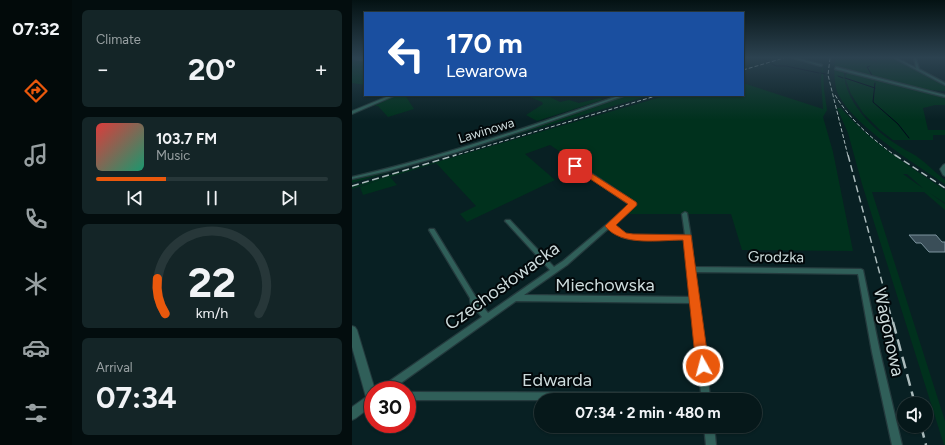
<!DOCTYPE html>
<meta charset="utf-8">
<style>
:root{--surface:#06181a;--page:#142527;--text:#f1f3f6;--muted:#98a0a2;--line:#273739;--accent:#ea580c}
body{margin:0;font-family:Figtree,sans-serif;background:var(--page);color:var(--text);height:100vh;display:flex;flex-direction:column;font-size:15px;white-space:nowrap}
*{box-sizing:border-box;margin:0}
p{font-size:13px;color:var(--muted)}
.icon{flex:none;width:22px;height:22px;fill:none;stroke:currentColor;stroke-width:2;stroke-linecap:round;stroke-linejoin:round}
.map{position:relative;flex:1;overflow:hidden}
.sheet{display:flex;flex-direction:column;gap:10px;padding:10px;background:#030d0e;width:280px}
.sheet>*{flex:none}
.top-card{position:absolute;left:12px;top:12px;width:380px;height:84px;border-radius:0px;box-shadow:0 1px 3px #0004,0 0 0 1px var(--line);background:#1a4fa0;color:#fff;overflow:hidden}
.fabs{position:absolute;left:545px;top:397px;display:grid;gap:8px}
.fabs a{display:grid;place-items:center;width:36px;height:36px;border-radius:50%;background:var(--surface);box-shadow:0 1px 3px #0004,0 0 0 1px var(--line);font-size:20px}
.speed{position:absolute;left:12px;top:381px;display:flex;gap:8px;font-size:20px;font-weight:700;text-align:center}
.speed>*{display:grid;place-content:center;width:52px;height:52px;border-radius:50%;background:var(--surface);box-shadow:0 1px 3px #0004,0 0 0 1px var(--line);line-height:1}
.speed .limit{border:6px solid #d22;background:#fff;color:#111}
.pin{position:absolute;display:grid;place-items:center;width:34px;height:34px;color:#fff;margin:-17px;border-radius:8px;box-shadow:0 2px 6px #0006}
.me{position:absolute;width:44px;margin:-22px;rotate:353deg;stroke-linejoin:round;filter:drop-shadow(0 0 3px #0008)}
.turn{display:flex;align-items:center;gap:14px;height:84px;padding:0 16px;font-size:18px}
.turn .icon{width:52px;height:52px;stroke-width:2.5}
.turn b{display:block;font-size:28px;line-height:34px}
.big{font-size:30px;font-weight:700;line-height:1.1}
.sheet .tile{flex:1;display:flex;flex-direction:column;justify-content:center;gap:6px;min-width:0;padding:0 14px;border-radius:6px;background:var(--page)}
.sheet .dial{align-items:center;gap:0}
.dial svg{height:104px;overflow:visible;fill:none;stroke:var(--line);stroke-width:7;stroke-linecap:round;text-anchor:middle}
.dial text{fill:var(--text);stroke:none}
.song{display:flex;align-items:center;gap:12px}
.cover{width:48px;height:48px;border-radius:6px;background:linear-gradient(135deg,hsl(0 70% 55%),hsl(160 70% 35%))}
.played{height:4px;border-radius:2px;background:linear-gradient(90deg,var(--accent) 30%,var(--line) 30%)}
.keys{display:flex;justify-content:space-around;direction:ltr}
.heat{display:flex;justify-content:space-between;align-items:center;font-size:22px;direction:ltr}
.trip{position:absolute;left:182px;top:393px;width:228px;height:40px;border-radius:20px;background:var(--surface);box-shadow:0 1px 3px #0004,0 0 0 1px var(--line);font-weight:700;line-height:40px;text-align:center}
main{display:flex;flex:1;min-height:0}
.tab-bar{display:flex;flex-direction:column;width:72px;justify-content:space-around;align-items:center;background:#020a0a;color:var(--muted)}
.tab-bar .icon{width:28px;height:28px}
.tab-bar .current{color:var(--accent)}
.tab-bar b{font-size:18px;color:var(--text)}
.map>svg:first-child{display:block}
.green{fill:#00311d}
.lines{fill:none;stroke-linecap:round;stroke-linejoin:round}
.stream{stroke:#00081b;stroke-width:1}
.building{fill:#3a4e58;stroke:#7c939e}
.minor-casing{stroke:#243a3d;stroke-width:2.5}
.tertiary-casing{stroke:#243a3d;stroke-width:2}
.minor{fill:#305f59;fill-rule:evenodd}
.tertiary{fill:#305f59;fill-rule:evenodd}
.rail-far2{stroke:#abbbbc;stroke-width:1;stroke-dasharray:4 2;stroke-linecap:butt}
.rail-far1{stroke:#abbbbc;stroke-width:1.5;stroke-dasharray:7 3.5;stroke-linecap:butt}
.rail{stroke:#abbbbc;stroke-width:2.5;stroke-dasharray:12 6;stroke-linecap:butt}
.route{fill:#ea580c;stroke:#983908}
.labels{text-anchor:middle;stroke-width:4;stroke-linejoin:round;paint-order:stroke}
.far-street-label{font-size:13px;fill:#cddbdc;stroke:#02080a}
.street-label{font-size:15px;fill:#cddbdc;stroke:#02080a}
.near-street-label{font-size:18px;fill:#cddbdc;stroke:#02080a}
</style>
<main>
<nav class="tab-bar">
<b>07:32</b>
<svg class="icon current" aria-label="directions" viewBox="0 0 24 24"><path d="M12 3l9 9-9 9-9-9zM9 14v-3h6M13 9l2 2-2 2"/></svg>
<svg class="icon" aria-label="music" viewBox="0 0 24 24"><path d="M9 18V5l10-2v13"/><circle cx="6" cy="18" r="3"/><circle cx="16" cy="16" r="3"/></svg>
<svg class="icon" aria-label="phone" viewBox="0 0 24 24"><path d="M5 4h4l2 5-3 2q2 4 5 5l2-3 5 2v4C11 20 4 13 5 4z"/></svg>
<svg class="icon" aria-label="climate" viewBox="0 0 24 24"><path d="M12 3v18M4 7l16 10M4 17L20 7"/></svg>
<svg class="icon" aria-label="car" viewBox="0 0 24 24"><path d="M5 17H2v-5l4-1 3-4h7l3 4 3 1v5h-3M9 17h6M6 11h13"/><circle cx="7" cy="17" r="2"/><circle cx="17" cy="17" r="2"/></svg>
<svg class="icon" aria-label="filters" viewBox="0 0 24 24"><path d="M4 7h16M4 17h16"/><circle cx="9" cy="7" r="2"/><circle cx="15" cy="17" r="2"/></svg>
</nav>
<section class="sheet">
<div class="tile"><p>Climate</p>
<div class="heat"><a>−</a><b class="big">20°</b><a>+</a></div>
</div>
<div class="tile">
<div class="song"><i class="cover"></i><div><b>103.7 FM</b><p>Music</p></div></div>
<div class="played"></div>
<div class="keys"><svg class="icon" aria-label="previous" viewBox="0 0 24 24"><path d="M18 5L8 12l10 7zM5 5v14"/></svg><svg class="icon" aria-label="pause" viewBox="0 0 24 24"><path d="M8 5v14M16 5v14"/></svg><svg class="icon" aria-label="next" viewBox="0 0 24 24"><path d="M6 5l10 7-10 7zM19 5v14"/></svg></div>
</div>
<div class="tile dial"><svg viewBox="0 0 100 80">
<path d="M14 69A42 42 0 1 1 86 69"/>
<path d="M14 69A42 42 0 0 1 8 42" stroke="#ea580c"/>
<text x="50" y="56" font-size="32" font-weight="700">22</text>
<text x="50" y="72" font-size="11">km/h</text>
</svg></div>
<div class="tile"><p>Arrival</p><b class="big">07:34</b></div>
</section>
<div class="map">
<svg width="593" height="445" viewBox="0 0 593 445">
<rect width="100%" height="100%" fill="#082023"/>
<g class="green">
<path d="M 483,58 L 499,59 L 499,58 C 506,58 520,57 525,63 L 524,58 L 542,58 L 593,85 L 593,91 L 567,89 L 492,71 C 492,106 530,138 559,153 C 571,159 582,172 593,180 L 593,184 C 566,166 492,120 484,88 C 482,79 482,68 483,58 Z"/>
<path d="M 7,60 L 13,61 L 13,85 L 0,83 L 0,61 Z"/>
<path d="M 471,67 L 472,89 L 475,110 L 471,117 L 481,152 L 501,251 L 390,250 L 379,214 L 273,214 L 284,205 L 283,201 L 198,145 L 173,154 L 203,180 L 115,222 L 108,214 L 124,206 L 84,163 L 38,177 L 45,185 L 11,195 L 8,187 L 36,177 L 0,189 L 0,187 L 39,175 L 316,95 L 391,95 L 391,83 L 471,109 L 469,81 L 470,68 Z"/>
<path d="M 495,72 L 593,97 L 593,105 L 583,105 L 571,108 L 576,130 L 593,130 L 593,135 L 581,135 L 581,140 L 541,140 L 528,130 L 511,113 L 499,94 L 493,78 Z"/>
<path d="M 44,95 L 53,95 L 62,109 L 36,117 L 26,106 L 22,106 Z"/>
<path d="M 185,95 L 194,95 L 208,102 L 217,100 L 227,103 L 248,98 L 250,100 L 185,121 L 174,115 L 191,104 L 190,102 L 178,97 Z"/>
<path d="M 274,95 L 299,95 L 0,183 L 0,179 C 93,158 184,126 274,95 Z"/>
<path d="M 485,108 L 489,108 C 518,142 556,165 593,190 L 593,203 L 573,190 L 555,174 L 551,174 L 593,204 L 593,210 L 572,192 L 520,192 L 593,421 L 593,445 L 592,445 L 510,184 L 496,133 Z"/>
</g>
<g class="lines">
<g class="stream">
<path d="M 409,58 L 424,66 L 434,66 L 467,73"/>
<path d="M 518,66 L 515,67 L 521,77"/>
<path d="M 469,73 L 473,74"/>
<path d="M 486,76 L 491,78"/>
<path d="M 493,78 L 523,88"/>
<path d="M 523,83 L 521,102 L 546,124 L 557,138"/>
</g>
</g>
<path class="building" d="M 557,235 L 584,235 L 590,242 L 593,242 L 593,252 L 577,252 L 569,243 L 564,243 Z"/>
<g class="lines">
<defs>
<g id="minor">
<path d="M 441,58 L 444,58 L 470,65 L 469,66 Z"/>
<path d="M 542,58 L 545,58 L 564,68 L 562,58 L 564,58 L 567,69 L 593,83 L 593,85 Z"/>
<path d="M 484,67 L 593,95 L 593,97 L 483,69 Z"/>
<path d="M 269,95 L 274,95 L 173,130 L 105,152 L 36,171 L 0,179 L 0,177 C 92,156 180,126 269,95 Z"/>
<path d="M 214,159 L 218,159 L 281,201 L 284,205 L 283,206 L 261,225 L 274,234 L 278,235 L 333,235 L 330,214 L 333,212 L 335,213 L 339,237 L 342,267 L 509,269 L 511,270 L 528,352 L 550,445 L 540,445 L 520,352 L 506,274 L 343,272 L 358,397 L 358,400 L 55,400 L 55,392 L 349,393 L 340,303 L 164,301 L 39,390 L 28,390 L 29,387 L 130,317 C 125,310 118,308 118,298 L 77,230 L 78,229 L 82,229 L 123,296 L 130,302 L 132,308 L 136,313 L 198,270 L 154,222 L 153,221 L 154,220 L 158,220 L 202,267 L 211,261 L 278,205 L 214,161 ZM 257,228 L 270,237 L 278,239 L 333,239 L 339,297 L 172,295 L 215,265 Z"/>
<path d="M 352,426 L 362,426 L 364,445 L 354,445 Z"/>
</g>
<g id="tertiary">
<path d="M 0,58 L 13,59 L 13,61 L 1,59 Z"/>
<path d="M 39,95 L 44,95 L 0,114 L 0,111 Z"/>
<path d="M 593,164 L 593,176 L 591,175 L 588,169 L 591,165 Z"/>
<path d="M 0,326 L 3,327 L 5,330 L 23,390 L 21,390 L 21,405 L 4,418 L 0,420 L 0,407 L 14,397 L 0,347 Z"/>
</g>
</defs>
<use href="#minor" class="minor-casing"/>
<use href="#tertiary" class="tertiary-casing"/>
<use href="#minor" class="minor"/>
<use href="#tertiary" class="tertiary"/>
<g class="rail-far2">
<path d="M 478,58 L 476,75 L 496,156"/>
<path d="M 391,70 L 432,58"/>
<path d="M 483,95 C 499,121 520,139 544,156"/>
<path d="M 101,156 L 307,95"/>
</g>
<g class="rail-far1">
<path d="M 496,155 L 541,323"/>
<path d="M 543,155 L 593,188"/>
<path d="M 0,186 L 104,155"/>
</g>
<g class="rail">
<path d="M 541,322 L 563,404"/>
<path d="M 569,426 L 574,445"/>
</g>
</g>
<linearGradient id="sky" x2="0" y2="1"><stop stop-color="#041213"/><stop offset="0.48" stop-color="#2c4250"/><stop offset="1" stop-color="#2c4250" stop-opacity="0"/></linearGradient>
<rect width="593" height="120" fill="url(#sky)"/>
<path class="route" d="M 223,163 L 284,202 L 285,204 L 284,206 L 264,225 L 274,233 L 281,234 L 339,235 L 357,366 L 355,371 L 351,372 L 346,371 L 344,366 L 331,240 C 308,240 269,247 253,226 L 276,204 L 220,167 L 219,166 Z"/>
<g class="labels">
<g class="far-street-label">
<text transform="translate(134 130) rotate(-17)" y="5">Lawinowa</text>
</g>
<g class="street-label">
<text transform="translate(424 257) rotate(1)" y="5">Grodzka</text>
</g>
<g class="near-street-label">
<text x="253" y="291">Miechowska</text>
<text transform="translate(150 286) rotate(-36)" y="6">Czechosłowacka</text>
<text transform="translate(537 332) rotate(78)" y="6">Wagonowa</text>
<text x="205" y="386">Edwarda</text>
</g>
</g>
</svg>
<div class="fabs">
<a><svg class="icon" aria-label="sound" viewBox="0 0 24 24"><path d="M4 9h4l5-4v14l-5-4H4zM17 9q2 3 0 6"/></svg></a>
</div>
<div class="speed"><div class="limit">30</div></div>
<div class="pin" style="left:223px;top:166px;background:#d93025"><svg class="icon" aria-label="arrive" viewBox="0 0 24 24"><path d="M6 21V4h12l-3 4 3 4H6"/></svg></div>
<svg class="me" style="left:351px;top:366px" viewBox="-20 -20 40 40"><circle r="17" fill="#ea580c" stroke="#fff" stroke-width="3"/><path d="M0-11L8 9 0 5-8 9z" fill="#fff"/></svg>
<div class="trip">07:34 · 2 min · 480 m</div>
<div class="top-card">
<div class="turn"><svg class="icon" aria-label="left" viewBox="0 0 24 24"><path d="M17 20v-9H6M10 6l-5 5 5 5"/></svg><div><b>170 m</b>Lewarowa</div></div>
</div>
</div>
</main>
